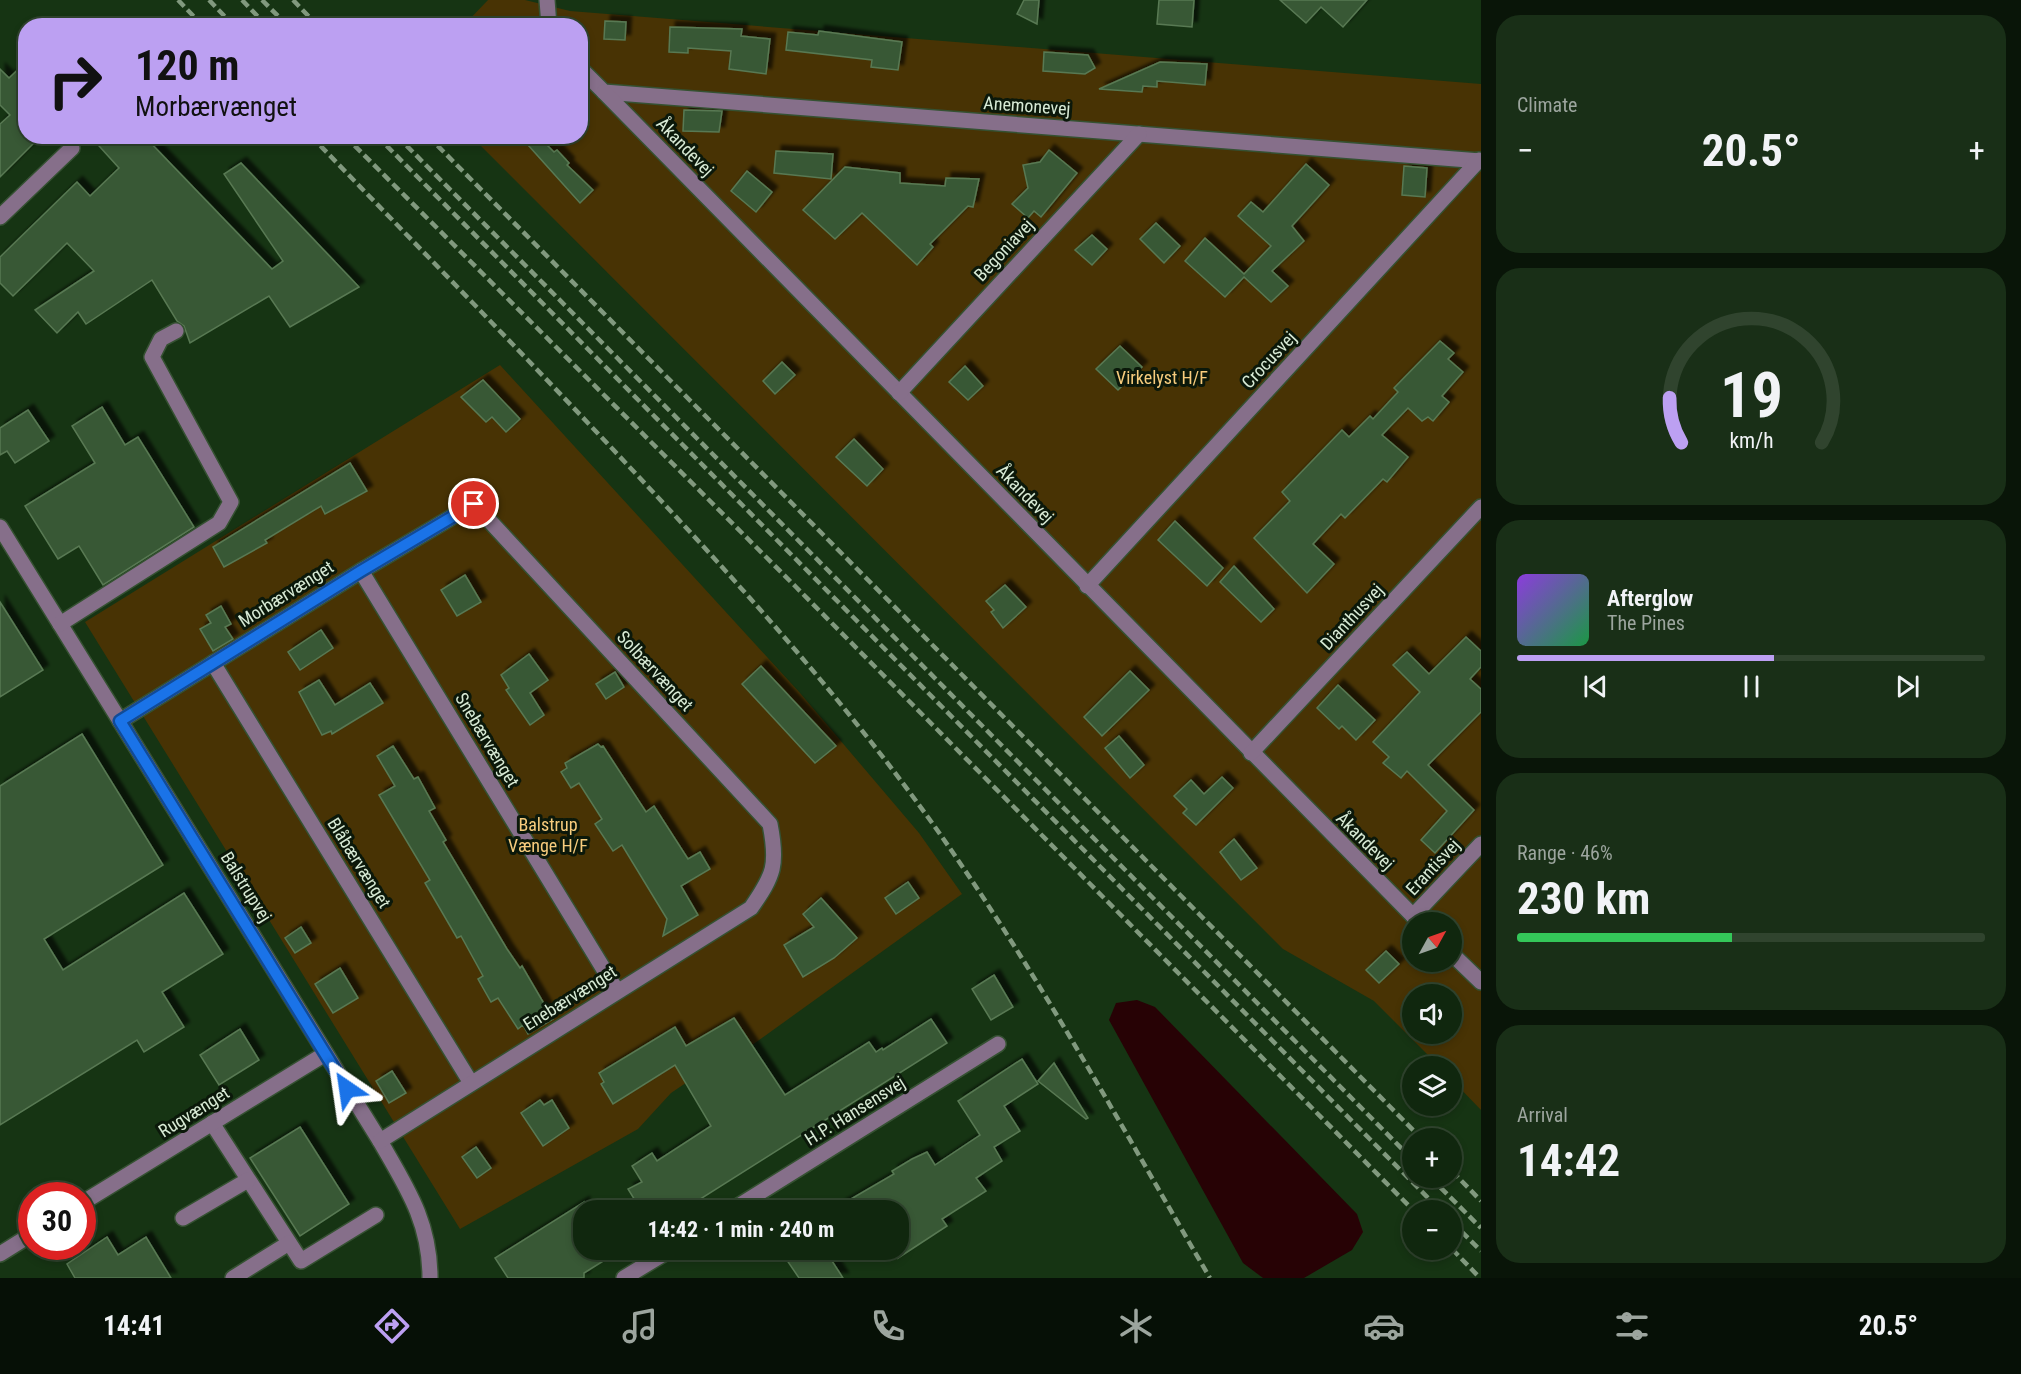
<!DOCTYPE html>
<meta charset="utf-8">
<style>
:root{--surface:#10270e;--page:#192f17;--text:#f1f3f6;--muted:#9ca59e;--line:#30442e;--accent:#bca0f2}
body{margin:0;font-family:"Roboto Condensed",sans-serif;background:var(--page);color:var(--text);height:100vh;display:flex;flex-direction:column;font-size:22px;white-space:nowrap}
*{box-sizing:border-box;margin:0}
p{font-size:20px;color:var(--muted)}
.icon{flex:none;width:33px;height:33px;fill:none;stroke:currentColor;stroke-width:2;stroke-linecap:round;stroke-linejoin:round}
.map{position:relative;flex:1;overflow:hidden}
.side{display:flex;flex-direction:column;gap:15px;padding:15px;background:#091508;width:540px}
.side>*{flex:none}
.guide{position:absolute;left:18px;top:18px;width:570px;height:126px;border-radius:24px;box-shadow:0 3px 9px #0003,0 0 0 2px var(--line);background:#bca0f2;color:#111;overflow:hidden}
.needle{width:39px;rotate:50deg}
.buttons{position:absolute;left:1402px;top:912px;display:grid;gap:12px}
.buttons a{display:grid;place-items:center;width:60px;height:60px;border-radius:50%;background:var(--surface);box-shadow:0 3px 9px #0003,0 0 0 2px var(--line);font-size:30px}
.speed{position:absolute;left:18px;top:1182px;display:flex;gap:12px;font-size:30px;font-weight:700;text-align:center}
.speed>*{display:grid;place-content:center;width:78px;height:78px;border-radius:50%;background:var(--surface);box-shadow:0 3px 9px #0003,0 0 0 2px var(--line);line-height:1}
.speed .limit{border:9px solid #d22;background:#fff;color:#111}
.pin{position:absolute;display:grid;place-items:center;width:51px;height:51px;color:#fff;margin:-26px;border:3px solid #fff;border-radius:50%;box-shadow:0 2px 6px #0007}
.me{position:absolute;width:66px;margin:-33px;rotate:328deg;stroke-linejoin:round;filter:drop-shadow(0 0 4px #0008)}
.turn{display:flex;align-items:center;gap:21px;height:126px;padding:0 18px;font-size:27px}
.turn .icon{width:78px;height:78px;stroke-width:2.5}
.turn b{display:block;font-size:42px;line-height:51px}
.big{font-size:45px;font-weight:700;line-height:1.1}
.side .widget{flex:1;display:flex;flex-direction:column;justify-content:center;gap:9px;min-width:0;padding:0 21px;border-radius:24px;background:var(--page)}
.side .dial{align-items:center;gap:0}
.dial svg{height:156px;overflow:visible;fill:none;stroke:var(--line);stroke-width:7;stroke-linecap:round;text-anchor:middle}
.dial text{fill:var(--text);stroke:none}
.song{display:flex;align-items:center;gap:18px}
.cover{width:72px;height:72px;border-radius:9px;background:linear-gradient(135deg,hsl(270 70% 55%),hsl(140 70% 35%))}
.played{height:6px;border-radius:3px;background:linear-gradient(90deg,var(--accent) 55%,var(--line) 55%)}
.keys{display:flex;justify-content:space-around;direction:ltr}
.heat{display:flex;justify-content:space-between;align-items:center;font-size:33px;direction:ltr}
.charge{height:9px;border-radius:4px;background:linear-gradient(90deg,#34c759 46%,var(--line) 0)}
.trip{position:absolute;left:573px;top:1200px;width:336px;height:60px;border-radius:24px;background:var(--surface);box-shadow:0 3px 9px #0003,0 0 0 2px var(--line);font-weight:700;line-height:60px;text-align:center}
.tabs{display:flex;height:96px;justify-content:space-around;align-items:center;background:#061006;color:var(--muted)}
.tabs .icon{width:42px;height:42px}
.tabs .current{color:var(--accent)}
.tabs b{font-size:27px;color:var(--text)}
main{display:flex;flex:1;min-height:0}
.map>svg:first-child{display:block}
.green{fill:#483304;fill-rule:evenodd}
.water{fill:#270205}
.building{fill:#395835;stroke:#587953;stroke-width:1.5;filter:url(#shadow)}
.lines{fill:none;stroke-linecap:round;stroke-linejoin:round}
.minor-casing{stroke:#355132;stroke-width:18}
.minor{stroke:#866f8a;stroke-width:15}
.rail{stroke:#81997e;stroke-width:4.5;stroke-dasharray:9 4.5;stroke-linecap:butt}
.route-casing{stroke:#114b97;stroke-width:15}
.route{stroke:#1a73e8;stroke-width:10}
.labels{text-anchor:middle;stroke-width:6;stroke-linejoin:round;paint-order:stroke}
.street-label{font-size:18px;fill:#d8ead5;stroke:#0b180a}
.park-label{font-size:18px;fill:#f7cc7d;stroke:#0b180a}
</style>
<main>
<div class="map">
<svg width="1481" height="1278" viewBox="0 0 1481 1278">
<defs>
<filter id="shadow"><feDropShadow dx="5.5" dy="-5.5" stdDeviation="1.5" flood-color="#0009"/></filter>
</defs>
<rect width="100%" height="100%" fill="#163413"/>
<g class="green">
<path d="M 488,0 L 525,0 L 570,11 L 1481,84 L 1481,1110 L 1452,1080 L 1452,1066 L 1439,1066 L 1374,1001 L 1283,949 L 472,137 L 580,136 L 580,26 L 463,26 ZM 1413,922 L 1452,922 L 1452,962 L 1413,962 ZM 1413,994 L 1452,994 L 1452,1034 L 1413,1034 Z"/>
<path d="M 500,365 L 800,693 L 919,833 L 962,894 L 730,1061 L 705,1070 L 671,1093 L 638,1129 L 460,1229 L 85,622 Z"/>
</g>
<path class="water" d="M 1137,1000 L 1155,1007 L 1357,1214 L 1363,1232 L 1352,1250 L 1304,1278 L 1263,1278 L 1243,1263 L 1109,1020 L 1116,1003 Z"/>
<g class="building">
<path d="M 1024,0 L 1039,0 L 1037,24 L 1017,14 Z"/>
<path d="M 1159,0 L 1194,0 L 1192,27 L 1157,24 Z"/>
<path d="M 1280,0 L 1367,0 L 1343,27 L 1321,7 L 1306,23 Z"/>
<path d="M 605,21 L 626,22 L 625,40 L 604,39 Z"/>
<path d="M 670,27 L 742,29 L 741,36 L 770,39 L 766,74 L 729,69 L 731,51 L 688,48 L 688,53 L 669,52 Z"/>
<path d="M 819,31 L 902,42 L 898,70 L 871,67 L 872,60 L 786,50 L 788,32 L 818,35 Z"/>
<path d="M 1044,52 L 1088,55 L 1095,68 L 1085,74 L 1043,71 Z"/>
<path d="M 26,62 L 26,136 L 34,136 L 37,140 L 0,177 L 0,124 L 10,115 L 0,105 L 0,69 L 9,78 Z"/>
<path d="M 1160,62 L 1207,64 L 1205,85 L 1157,81 L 1157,87 L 1143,86 L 1142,92 L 1099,89 Z"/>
<path d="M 684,110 L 722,111 L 719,132 L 683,131 Z"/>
<path d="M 90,136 L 144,136 L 272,269 L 283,261 L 224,174 L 241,163 L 359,287 L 290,327 L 269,296 L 190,343 L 184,326 L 177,321 L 152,280 L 86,324 L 78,312 L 57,333 L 35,310 L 94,271 L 67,243 L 13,296 L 0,283 L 0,257 L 77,182 L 90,196 L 119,168 Z"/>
<path d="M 538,136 L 554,152 L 557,150 L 569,163 L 567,165 L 593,190 L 580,203 L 528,145 Z"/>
<path d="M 1049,150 L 1077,173 L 1041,217 L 1034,211 L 1028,218 L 1012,204 L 1028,188 L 1023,165 L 1040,162 Z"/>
<path d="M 776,151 L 833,154 L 831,179 L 774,173 Z"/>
<path d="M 1306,164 L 1329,185 L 1292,226 L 1304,241 L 1272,271 L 1288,286 L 1271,302 L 1244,277 L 1225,297 L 1185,261 L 1205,238 L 1244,274 L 1271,246 L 1238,216 L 1251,202 L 1263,212 Z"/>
<path d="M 1404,166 L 1427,168 L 1425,197 L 1402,195 Z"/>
<path d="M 845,167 L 900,173 L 900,183 L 945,186 L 946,178 L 979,179 L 973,207 L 968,206 L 930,244 L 933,247 L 917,265 L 862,213 L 835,239 L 803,210 Z"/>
<path d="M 747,171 L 772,192 L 756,212 L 731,191 Z"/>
<path d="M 1156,223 L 1180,246 L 1164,263 L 1140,239 Z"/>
<path d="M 1092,235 L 1107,249 L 1092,265 L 1075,250 Z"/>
<path d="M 1440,341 L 1454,353 L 1448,359 L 1463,372 L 1442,396 L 1449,402 L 1433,421 L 1428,417 L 1422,421 L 1408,408 L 1382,435 L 1408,457 L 1387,482 L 1383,479 L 1345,518 L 1341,514 L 1313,544 L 1334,564 L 1307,593 L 1254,538 L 1290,501 L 1282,492 L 1342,430 L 1349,437 L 1370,416 L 1373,419 L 1398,392 L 1394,388 Z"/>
<path d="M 1120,346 L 1142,367 L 1118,390 L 1096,369 Z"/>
<path d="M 782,362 L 795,375 L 775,394 L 763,381 Z"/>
<path d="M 965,366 L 983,386 L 968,400 L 949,382 Z"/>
<path d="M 483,380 L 520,419 L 506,432 L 492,417 L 486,422 L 461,397 Z"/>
<path d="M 102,407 L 125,445 L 138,437 L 194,527 L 103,585 L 79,546 L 58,559 L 25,506 L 95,463 L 72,426 Z"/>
<path d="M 28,410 L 49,441 L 15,463 L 7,451 L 0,455 L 0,428 Z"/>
<path d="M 854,439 L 883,469 L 867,486 L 836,457 Z"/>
<path d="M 350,463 L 367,491 L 325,514 L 321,506 L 265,540 L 267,543 L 224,567 L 213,547 Z"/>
<path d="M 1175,521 L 1223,568 L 1207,586 L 1158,540 Z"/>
<path d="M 1234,566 L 1274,609 L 1261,622 L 1220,582 Z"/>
<path d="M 465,575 L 481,602 L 457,616 L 441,590 Z"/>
<path d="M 1005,585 L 1026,607 L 1003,628 L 991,612 L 994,610 L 986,601 Z"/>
<path d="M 0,602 L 43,670 L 0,697 Z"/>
<path d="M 221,606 L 231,624 L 225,627 L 233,639 L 213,651 L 200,629 L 211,623 L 206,615 Z"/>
<path d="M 321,630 L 333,648 L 300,670 L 288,652 Z"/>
<path d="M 1466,637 L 1481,651 L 1481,667 L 1470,679 L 1481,689 L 1481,712 L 1428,765 L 1474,810 L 1435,853 L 1421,840 L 1447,811 L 1407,771 L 1401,778 L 1383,763 L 1389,757 L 1373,742 L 1420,692 L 1393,665 L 1407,652 L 1429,674 Z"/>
<path d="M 529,654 L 548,680 L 530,693 L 544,715 L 530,725 L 506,690 L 509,688 L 501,675 Z"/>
<path d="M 761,666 L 836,746 L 815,763 L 742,684 Z"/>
<path d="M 1130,671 L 1149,690 L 1102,736 L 1084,717 Z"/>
<path d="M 615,672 L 624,687 L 606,699 L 596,684 Z"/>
<path d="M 319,680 L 335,705 L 370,683 L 383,703 L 332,734 L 331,731 L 322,735 L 299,692 Z"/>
<path d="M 1338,685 L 1375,720 L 1356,740 L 1342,726 L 1339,729 L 1317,708 Z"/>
<path d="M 82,734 L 163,865 L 44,939 L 63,970 L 184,893 L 223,954 L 162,992 L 184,1027 L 144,1052 L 137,1040 L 0,1125 L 0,786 Z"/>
<path d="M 1119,736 L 1144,765 L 1130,778 L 1105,748 Z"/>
<path d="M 598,744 L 601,747 L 603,746 L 646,812 L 654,806 L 688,859 L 700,852 L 710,869 L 681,886 L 698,915 L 663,936 L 667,919 L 622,845 L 613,851 L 595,824 L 602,819 L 579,783 L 571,788 L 561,772 L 567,768 L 565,763 Z"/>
<path d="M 393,746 L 414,779 L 418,777 L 435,808 L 429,811 L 446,840 L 443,842 L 507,949 L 520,968 L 522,966 L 553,1019 L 528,1034 L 523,1025 L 518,1029 L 498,998 L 491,1002 L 478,979 L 483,976 L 461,936 L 457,938 L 425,883 L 430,880 L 379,795 L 395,786 L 377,756 Z"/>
<path d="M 1222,777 L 1233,788 L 1196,825 L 1183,813 L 1187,809 L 1174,796 L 1191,780 L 1204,794 Z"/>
<path d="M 1234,839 L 1257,868 L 1241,880 L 1220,852 Z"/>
<path d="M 908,882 L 919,898 L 896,914 L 885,898 Z"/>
<path d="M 821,898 L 857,938 L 834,958 L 803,977 L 784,945 L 814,927 L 803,914 Z"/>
<path d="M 301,927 L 311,943 L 295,953 L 285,938 Z"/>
<path d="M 1386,951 L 1399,964 L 1379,983 L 1366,970 Z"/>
<path d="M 340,968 L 358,998 L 333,1013 L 315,984 Z"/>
<path d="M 994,975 L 1013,1007 L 991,1020 L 972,989 Z"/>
<path d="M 734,1018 L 785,1095 L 869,1042 L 876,1052 L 882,1048 L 883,1050 L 931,1019 L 947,1043 L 683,1210 L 641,1210 L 628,1189 L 642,1182 L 632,1166 L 652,1153 L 657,1161 L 711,1126 L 675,1065 L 613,1104 L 601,1084 L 604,1082 L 599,1073 L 675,1027 L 686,1046 Z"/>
<path d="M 240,1029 L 259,1060 L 219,1085 L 200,1055 Z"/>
<path d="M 1022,1059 L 1038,1084 L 1004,1106 L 1020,1131 L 994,1147 L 1002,1161 L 976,1178 L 986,1191 L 942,1219 L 947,1226 L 898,1258 L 898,1210 L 832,1210 L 894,1174 L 892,1171 L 912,1159 L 927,1152 L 935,1165 L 980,1135 L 958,1101 Z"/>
<path d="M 1054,1063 L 1088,1118 L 1086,1119 L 1038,1081 Z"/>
<path d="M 392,1071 L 406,1093 L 389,1103 L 376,1081 Z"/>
<path d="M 540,1100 L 544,1105 L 552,1100 L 569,1128 L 543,1146 L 521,1113 Z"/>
<path d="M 300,1127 L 349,1204 L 300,1236 L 250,1158 Z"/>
<path d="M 476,1147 L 491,1168 L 477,1178 L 462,1157 Z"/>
<path d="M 584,1202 L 584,1250 L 621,1250 L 584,1273 L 584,1278 L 508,1278 L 495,1258 Z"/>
<path d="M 107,1237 L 118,1255 L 146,1237 L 171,1278 L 75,1278 L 67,1264 Z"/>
<path d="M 780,1250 L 825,1250 L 843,1278 L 799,1278 Z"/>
</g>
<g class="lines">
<defs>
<g id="minor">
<path d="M 547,0 L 549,26"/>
<path d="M 580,68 L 604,92 L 1481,161"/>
<path d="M 604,92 L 1419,922"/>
<path d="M 0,217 L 72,148"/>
<path d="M 899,393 L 1139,134"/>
<path d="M 0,527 L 380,1141 C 407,1188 430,1222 430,1278"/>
<path d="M 361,571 L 617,991"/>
<path d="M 1087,586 L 1479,160"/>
<path d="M 60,624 L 219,523 L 231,502 L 152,357 L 161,339 L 176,331"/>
<path d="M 213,663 L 471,1083"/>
<path d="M 120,721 L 361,571 L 474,504 L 770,824 C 778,865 774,875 751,908 L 380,1141"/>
<path d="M 1251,753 L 1481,507"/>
<path d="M 1413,916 L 1481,844"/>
<path d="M 1452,954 L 1481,982"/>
<path d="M 212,1123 L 301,1261 L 376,1215"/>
<path d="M 82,1203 L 325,1054"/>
<path d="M 732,1210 L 998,1044"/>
<path d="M 183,1218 L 248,1180"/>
<path d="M 0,1254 L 32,1234"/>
<path d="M 233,1278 L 289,1243"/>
<path d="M 624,1278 L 670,1250"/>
</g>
</defs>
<use href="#minor" class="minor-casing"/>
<use href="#minor" class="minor"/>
<g class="rail">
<path d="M 178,0 L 203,26"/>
<path d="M 209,0 L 234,26"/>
<path d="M 242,0 L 267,26"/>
<path d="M 262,0 L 288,26"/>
<path d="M 293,0 L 318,26"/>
<path d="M 311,136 C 425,254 540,371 652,491 C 752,598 850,708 935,827 C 1037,971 1121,1126 1210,1278"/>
<path d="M 345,136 L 796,587 L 1413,1210"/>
<path d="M 377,136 L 1440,1210"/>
<path d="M 397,136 L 1413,1160"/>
<path d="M 428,136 L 1421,1138"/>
<path d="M 1452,1171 L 1481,1201"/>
<path d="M 1431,1178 L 1481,1228"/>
<path d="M 1452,1222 L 1481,1251"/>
<path d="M 1452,1249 L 1480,1278"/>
</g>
</g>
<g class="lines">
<defs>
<path id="route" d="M 347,1089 L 120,721 L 361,571 L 474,504"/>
</defs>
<use href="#route" class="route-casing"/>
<use href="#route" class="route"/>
</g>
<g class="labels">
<g class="street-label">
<text transform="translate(1027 106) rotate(4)" y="6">Anemonevej</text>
<text transform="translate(685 147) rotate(46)" y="6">Åkandevej</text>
<text transform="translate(1004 250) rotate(-47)" y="6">Begoniavej</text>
<text transform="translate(1269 360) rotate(-47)" y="6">Crocusvej</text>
<text transform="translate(1025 494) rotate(46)" y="6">Åkandevej</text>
<text transform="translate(286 594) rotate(-32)" y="6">Morbærvænget</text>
<text transform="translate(1352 617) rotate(-47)" y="6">Dianthusvej</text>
<text transform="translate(655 671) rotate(47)" y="6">Solbærvænget</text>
<text transform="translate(487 740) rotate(59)" y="6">Snebærvænget</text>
<text transform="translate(1365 841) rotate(45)" y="6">Åkandevej</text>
<text transform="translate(359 863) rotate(58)" y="6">Blåbærvænget</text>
<text transform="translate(1433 867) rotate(-47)" y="6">Erantisvej</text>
<text transform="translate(246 887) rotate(58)" y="6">Balstrupvej</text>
<text transform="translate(570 998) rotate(-32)" y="6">Enebærvænget</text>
<text transform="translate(855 1111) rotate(-32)" y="6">H.P. Hansensvej</text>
<text transform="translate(194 1112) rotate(-32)" y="6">Rugvænget</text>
</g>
<g class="park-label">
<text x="1162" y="384">Virkelyst H/F</text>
<text x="548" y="831">Balstrup<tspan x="548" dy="21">Vænge H/F</tspan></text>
</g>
</g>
</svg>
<div class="buttons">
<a><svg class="needle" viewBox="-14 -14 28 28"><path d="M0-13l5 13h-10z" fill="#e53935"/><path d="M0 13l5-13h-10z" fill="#9ca59e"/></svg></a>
<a><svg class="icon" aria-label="sound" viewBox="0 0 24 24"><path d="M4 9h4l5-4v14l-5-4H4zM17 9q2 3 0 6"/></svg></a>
<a><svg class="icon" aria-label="layers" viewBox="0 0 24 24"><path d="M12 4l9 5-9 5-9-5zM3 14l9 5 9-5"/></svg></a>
<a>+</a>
<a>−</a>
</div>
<div class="speed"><div class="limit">30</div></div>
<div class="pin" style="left:474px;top:504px;background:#d93025"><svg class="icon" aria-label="arrive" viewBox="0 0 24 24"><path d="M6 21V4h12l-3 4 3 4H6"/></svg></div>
<svg class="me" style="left:347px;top:1089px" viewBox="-20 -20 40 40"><path d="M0-17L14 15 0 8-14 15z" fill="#1a73e8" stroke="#fff" stroke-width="4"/></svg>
<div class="trip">14:42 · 1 min · 240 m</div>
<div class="guide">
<div class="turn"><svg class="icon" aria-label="right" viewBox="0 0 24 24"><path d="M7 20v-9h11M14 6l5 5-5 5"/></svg><div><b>120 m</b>Morbærvænget</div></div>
</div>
</div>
<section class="side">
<div class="widget"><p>Climate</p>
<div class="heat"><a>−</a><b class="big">20.5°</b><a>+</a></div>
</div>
<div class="widget dial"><svg viewBox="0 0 100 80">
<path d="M14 69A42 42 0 1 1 86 69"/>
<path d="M14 69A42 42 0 0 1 8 46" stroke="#bca0f2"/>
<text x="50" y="56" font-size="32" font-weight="700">19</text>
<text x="50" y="72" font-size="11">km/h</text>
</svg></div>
<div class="widget">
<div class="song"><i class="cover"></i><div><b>Afterglow</b><p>The Pines</p></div></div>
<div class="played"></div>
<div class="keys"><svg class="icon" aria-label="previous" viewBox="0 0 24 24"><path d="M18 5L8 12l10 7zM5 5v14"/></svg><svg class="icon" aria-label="pause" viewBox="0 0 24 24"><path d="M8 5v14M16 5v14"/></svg><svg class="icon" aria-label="next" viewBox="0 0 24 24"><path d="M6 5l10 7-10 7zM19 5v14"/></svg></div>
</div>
<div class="widget"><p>Range · 46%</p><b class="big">230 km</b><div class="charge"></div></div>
<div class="widget"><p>Arrival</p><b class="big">14:42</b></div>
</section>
</main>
<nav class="tabs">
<b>14:41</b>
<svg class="icon current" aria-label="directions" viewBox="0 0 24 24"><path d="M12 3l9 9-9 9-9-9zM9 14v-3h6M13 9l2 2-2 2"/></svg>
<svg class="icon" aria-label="music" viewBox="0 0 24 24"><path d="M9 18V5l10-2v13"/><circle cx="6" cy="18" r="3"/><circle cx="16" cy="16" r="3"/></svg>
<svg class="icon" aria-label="phone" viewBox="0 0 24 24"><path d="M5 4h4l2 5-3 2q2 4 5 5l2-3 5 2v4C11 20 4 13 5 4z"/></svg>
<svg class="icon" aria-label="climate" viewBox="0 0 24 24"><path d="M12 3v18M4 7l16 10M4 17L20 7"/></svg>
<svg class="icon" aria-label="car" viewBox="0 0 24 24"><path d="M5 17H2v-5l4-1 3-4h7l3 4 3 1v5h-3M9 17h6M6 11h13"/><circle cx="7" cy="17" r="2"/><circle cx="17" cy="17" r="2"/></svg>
<svg class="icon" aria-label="filters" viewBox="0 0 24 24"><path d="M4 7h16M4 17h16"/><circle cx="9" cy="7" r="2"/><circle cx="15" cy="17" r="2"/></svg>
<b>20.5°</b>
</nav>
